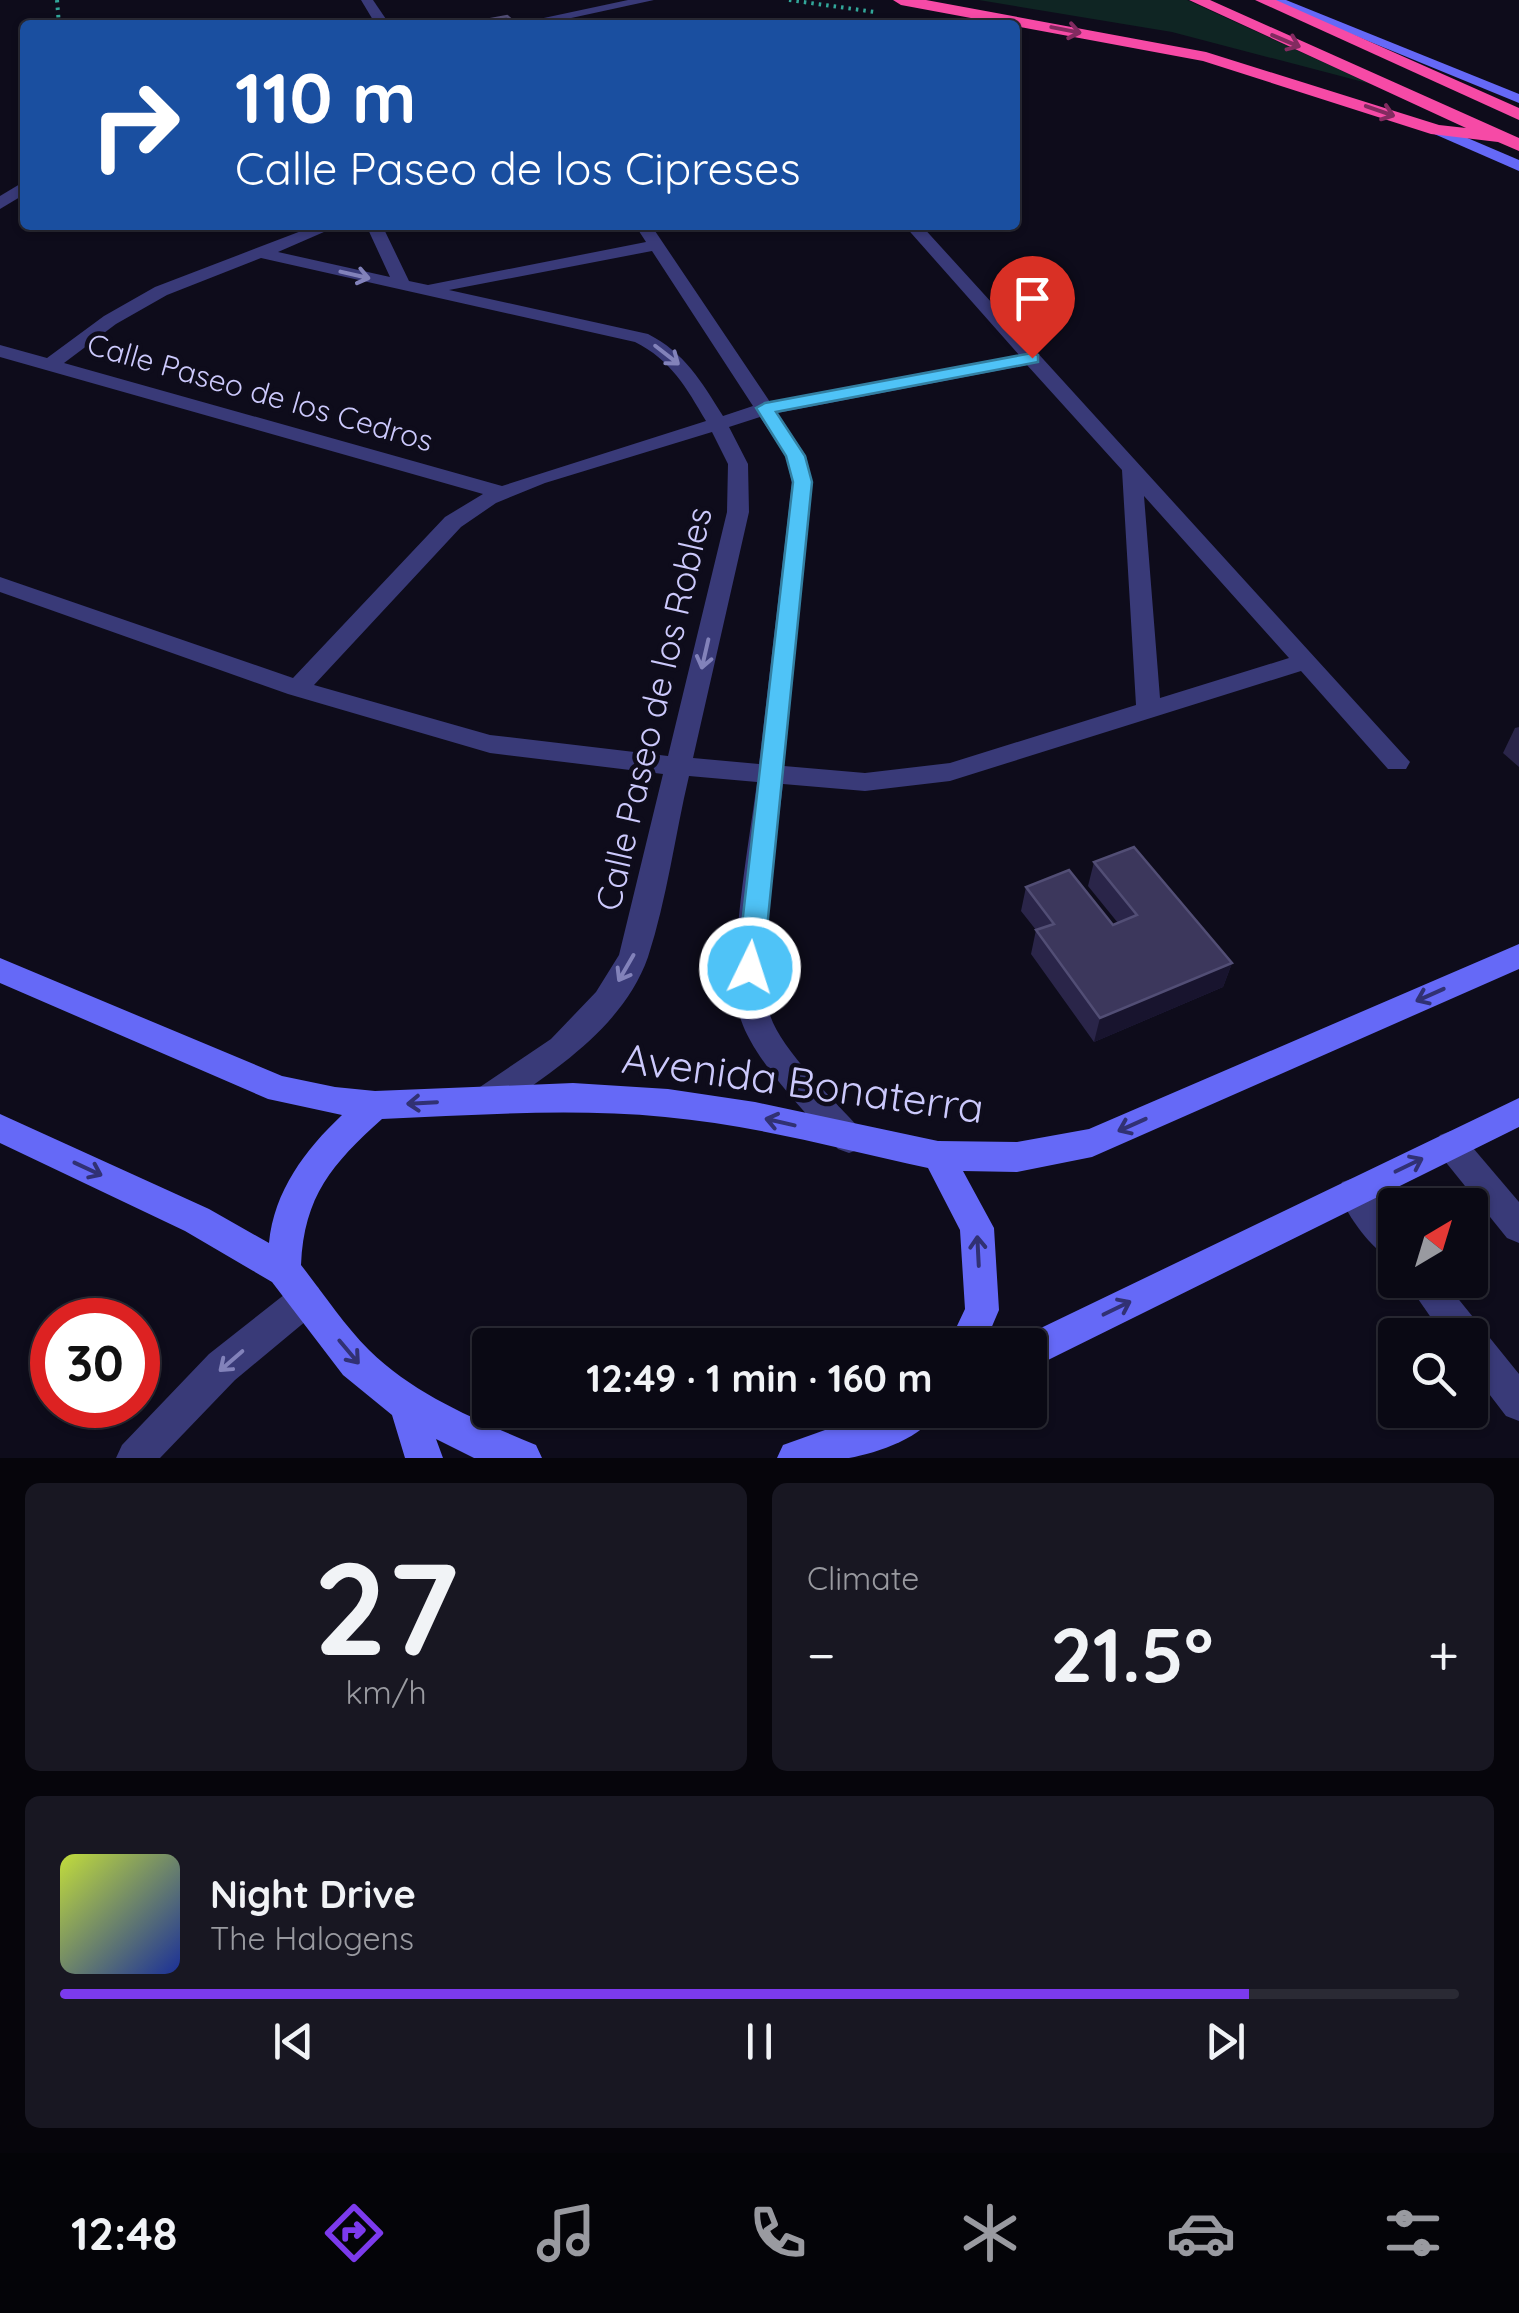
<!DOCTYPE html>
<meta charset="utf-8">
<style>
:root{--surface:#0a0914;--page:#181722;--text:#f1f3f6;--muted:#999aa0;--line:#2a2a34;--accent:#7c3aed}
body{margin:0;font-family:Quicksand,sans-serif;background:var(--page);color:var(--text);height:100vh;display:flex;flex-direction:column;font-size:38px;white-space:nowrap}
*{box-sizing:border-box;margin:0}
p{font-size:32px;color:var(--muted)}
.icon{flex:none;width:55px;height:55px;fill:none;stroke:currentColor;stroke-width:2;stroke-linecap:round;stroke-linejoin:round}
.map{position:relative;height:1458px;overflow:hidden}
.sheet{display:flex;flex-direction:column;gap:25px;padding:25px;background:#06050b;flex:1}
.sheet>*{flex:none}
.hud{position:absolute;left:20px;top:20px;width:1000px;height:210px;border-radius:10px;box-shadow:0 2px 8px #0004,0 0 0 2px var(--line);background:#1a4fa0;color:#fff;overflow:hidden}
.needle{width:65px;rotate:38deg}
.buttons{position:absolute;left:1378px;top:1188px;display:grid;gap:20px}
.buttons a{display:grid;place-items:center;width:110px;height:110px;border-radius:10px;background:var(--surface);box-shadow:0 2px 8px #0004,0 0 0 2px var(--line);font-size:50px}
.speed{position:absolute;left:30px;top:1298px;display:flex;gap:20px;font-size:50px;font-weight:700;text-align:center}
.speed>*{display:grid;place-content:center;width:130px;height:130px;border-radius:50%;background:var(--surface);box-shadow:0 2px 8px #0004,0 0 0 2px var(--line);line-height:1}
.speed .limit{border:15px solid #d22;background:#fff;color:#111}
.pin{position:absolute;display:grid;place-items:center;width:85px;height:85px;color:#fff;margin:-102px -42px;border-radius:50% 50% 50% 0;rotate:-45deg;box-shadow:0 0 10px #0007}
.pin .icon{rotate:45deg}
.me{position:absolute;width:110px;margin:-55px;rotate:4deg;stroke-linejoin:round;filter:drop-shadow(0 0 8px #0008)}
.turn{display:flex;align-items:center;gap:35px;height:210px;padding:0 50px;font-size:45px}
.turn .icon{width:130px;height:130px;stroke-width:2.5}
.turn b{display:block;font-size:70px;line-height:85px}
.big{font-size:75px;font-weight:700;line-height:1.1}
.sheet .widget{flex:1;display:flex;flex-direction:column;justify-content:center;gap:15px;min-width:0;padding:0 35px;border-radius:15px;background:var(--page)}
.sheet .dial{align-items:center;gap:0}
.dial b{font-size:130px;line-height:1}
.song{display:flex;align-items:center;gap:30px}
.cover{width:120px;height:120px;border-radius:15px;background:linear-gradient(135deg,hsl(70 70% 55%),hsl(230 70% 35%))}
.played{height:10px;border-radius:5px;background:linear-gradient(90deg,var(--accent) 85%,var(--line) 85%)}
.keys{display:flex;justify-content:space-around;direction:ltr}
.heat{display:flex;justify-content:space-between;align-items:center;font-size:55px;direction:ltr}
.sheet .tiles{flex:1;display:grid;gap:25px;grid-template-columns:1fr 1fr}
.widget:last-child{grid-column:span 2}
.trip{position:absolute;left:472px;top:1328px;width:575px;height:100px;border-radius:10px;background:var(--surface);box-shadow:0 2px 8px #0004,0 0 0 2px var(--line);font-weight:700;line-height:100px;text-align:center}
.menu{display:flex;height:160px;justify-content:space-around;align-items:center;background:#040408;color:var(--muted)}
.menu .icon{width:70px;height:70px}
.menu .selected{color:var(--accent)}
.menu b{font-size:45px;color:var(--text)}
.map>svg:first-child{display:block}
.green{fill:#0f2523}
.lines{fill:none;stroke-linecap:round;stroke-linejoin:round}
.path{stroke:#32a79a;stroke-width:4;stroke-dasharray:2.5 5;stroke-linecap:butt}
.street{fill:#393a78;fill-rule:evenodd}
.secondary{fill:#6569f7;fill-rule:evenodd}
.highway{fill:#f64aa6;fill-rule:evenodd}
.wall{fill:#2a2549}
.shaded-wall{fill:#18142e}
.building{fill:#3c375c;stroke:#524e75;stroke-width:2.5}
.oneway{stroke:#822b60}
.oneway2{stroke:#8282ba}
.oneway3{stroke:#313173}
.route{fill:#4fc3f7;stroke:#337fa1;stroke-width:2.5}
.labels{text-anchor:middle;stroke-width:9;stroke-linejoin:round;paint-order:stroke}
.far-street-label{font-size:30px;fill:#ccc9fc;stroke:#0e0c1b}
.street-label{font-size:35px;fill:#ccc9fc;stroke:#0e0c1b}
.near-street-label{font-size:42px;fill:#ccc9fc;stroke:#0e0c1b}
</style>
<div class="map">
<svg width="1519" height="1458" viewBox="0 0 1519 1458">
<rect width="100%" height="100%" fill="#0e0c1b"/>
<path class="green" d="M 979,0 L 1187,0 L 1371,84 L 1172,32 Z"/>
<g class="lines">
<g class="path">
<path d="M 57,0 L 59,25"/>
<path d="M 789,0 L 875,12"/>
</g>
<g class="street">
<path d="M 361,0 L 373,0 L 390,25 L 376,25 Z"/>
<path d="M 628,0 L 654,0 L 539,25 L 511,25 Z"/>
<path d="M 25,181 L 25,194 L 0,209 L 0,196 Z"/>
<path d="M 317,225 L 340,225 L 278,252 L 390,277 L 366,225 L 382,225 L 409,281 L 428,285 L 646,242 L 635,225 L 651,225 L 770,402 L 1019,355 L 904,225 L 921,225 L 1410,762 L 1406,769 L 1388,769 L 1301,671 L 950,781 L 865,791 L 783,784 C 777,838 754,969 770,1015 C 781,1050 835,1101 860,1129 L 865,1139 L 860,1149 L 849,1153 L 838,1149 C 808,1115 755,1062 741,1020 C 725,971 750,838 757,782 L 689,776 C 675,835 667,899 648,957 C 624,1026 555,1070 499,1109 L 488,1113 L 477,1109 L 472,1099 L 477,1089 L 551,1039 L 596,992 L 619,955 L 663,774 L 490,753 L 288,694 L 0,592 L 0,577 L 293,678 L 445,517 L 483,494 L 0,357 L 0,345 L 47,358 L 104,316 L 155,287 ZM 652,251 L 753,406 L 723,416 C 701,381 685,353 648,334 L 449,290 ZM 261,258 L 635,342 C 671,360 686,387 706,421 L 502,486 L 64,363 L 116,324 L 167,295 ZM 1027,365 L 1122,470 L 1136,705 L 950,763 L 865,773 L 784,766 L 812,483 L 806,456 L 777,413 ZM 760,417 L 786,456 L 792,483 L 759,764 L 693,758 L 749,512 L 748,464 L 729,427 ZM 712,432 L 728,464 L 727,512 L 668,756 L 490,735 L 314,685 L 461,527 L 496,503 L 545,483 ZM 1144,496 L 1289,658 L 1160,698 Z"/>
<path d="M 1451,1131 L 1462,1135 L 1519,1202 L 1519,1243 L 1507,1238 L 1440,1155 L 1435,1145 L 1440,1135 Z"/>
<path d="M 1354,1178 L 1366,1182 L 1395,1219 L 1395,1261 C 1372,1252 1348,1216 1338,1193 L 1342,1182 Z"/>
<path d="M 1405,1280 L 1443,1280 L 1519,1374 L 1519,1421 L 1506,1416 L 1470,1369 L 1470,1335 L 1443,1335 Z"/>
<path d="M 306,1282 L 318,1287 L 323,1299 L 318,1311 L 235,1380 L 160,1458 L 116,1458 L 122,1445 L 209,1354 L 294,1287 Z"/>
</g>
<g class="secondary">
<path d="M 1268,0 L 1286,0 L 1519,94 L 1519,103 Z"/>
<path d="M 1437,125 L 1519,160 L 1519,171 L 1432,133 L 1429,130 Z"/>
<path d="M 1519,944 L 1519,969 L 1092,1157 L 1017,1172 L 963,1171 L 994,1228 L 999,1310 L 984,1345 L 948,1345 L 965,1309 L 960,1230 L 928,1168 C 841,1149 754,1125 665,1117 C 570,1108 476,1115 382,1119 C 332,1164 304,1196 301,1265 C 323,1293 344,1325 369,1350 C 416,1396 477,1420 536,1445 L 542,1458 L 474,1458 L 436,1439 L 443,1458 L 405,1458 L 392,1415 L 343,1375 L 272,1282 L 185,1231 L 0,1143 L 0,1114 L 209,1209 L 269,1243 C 274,1191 305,1150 342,1115 L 268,1099 L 0,983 L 0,958 L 282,1076 L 335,1087 L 375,1091 L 573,1083 L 668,1089 L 755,1102 L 938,1141 L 1017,1142 L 1089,1129 Z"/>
<path d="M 1519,1098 L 1519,1127 L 1042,1363 L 1030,1369 L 1030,1345 L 1015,1345 L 1018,1339 Z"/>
<path d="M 881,1410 L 937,1410 C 926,1437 877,1453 849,1458 C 827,1458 800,1458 777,1458 L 783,1445 Z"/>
</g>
<g class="highway">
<path d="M 893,0 L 926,0 L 1206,52 L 1439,125 L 1466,128 L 1189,0 L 1210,0 L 1519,138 L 1519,151 L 1498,142 L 1431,134 L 1203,61 L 901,5 Z"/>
<path d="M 1255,0 L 1276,0 L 1519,108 L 1519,120 Z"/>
</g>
</g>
<g class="wall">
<path d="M 1519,727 L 1519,767 L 1503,753 L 1515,728 Z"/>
<path d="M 1094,862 L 1232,963 L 1223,987 L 1094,1042 L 1031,954 L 1036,930 L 1021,911 L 1026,887 L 1113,925 L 1118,923 L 1088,886 Z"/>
</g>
<path class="shaded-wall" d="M 1232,963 L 1223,987 L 1094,1042 L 1100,1018 Z"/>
<g class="building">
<path d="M 507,16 L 518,25 L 473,25 L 470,23 Z"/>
<path d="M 1134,847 L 1232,963 L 1100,1018 L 1036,930 L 1054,924 L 1026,887 L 1069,870 L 1113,925 L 1137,915 L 1094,862 Z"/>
</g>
<defs><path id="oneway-shaft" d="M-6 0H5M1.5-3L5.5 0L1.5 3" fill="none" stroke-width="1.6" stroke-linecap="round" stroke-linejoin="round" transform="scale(2.5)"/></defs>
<g class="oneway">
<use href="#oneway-shaft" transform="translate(1066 30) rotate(11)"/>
<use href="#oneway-shaft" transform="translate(1286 41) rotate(23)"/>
<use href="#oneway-shaft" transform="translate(1380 111) rotate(19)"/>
</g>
<g class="oneway2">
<use href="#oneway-shaft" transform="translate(355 275) rotate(13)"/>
<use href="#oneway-shaft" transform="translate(667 355) rotate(38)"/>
<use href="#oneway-shaft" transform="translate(705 654) rotate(103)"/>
<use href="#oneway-shaft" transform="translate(626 968) rotate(120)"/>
<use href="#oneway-shaft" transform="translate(231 1361) rotate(139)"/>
</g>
<g class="oneway3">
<use href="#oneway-shaft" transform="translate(1430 995) rotate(156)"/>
<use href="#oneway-shaft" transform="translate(422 1103) rotate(177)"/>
<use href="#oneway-shaft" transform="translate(780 1122) rotate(-167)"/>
<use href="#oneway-shaft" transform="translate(1132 1125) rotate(156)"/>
<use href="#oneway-shaft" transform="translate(1409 1165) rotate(-26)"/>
<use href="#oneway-shaft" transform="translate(88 1169) rotate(25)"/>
<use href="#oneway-shaft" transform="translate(978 1251) rotate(-93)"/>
<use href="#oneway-shaft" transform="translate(1117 1308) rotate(-26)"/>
<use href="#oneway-shaft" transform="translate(349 1352) rotate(50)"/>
</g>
<path class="route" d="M 1032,353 L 1038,355 L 1038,362 L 776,412 L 805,456 L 812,482 L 763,968 L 760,975 L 750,978 L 741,975 L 737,968 L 793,482 L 786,456 L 756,408 L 765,403 Z"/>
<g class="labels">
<g class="far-street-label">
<text transform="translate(260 393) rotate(16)" y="10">Calle Paseo de los Cedros</text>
</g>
<g class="street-label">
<text transform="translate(654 709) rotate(-77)" y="12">Calle Paseo de los Robles</text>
</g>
<g class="near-street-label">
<text transform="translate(803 1083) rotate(8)" y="15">Avenida Bonaterra</text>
</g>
</g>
</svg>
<div class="buttons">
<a><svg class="needle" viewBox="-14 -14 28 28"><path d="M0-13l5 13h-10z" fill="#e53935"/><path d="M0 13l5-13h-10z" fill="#999aa0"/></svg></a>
<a><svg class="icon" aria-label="search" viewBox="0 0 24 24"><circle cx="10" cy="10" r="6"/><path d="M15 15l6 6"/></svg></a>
</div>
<div class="speed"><div class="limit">30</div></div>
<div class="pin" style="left:1032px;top:358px;background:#d93025"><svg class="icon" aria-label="arrive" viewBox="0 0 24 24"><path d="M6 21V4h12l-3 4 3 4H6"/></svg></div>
<svg class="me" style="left:750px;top:968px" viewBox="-20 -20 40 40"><circle r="17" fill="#4fc3f7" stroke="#fff" stroke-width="3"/><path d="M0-11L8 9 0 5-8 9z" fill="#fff"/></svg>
<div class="trip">12:49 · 1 min · 160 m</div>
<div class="hud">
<div class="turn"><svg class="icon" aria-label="right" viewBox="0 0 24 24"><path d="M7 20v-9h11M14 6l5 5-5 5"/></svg><div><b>110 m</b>Calle Paseo de los Cipreses</div></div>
</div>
</div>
<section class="sheet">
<div class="tiles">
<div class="widget dial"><b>27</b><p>km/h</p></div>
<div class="widget"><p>Climate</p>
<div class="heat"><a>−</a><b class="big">21.5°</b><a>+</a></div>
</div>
<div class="widget">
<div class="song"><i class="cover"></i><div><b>Night Drive</b><p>The Halogens</p></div></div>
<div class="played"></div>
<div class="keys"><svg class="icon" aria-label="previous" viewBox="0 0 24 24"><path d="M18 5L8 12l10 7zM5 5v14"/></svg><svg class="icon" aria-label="pause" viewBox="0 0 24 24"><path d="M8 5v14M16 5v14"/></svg><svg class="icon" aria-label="next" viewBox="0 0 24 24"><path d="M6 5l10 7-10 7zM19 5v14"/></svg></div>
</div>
</div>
</section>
<nav class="menu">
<b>12:48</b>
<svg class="icon selected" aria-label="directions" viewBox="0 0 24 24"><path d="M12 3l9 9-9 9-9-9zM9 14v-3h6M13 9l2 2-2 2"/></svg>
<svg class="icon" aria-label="music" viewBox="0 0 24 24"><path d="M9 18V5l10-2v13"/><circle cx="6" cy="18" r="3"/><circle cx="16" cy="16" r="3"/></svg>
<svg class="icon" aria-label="phone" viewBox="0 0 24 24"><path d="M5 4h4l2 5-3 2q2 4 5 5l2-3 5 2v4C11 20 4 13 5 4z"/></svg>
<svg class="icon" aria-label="climate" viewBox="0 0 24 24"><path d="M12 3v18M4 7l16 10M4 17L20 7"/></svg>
<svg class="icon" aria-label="car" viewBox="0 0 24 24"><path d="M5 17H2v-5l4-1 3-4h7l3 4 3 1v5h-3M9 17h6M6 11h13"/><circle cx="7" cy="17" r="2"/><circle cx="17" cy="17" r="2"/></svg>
<svg class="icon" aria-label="filters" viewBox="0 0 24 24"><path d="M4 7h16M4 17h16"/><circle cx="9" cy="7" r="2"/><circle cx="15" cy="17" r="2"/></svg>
</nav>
